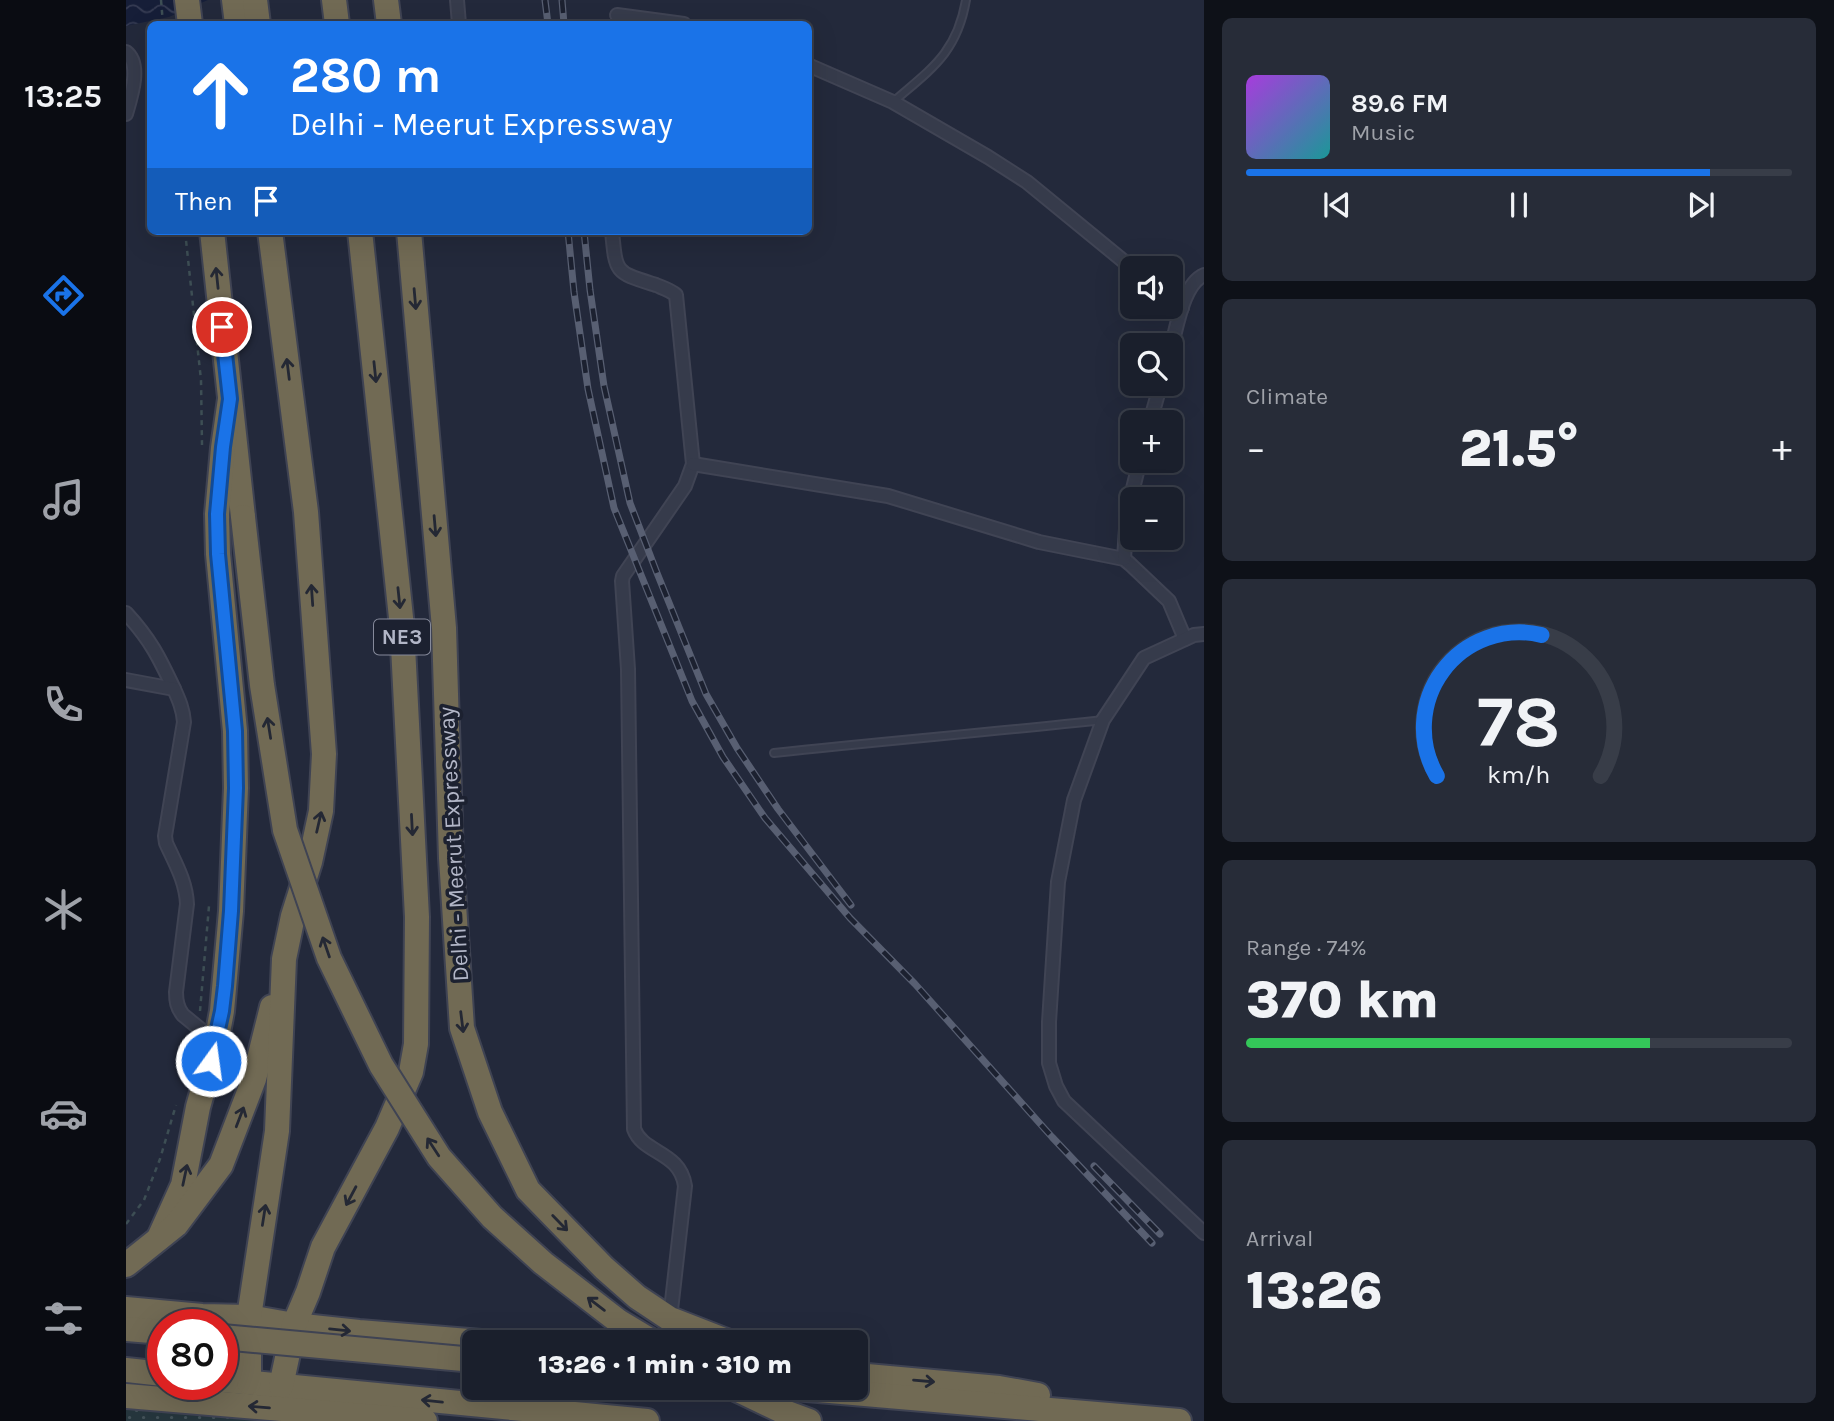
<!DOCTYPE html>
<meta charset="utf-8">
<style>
:root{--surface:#1a1f2c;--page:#272c38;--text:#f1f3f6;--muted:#9fa2a9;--line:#383d48;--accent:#1a73e8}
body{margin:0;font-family:Karla,sans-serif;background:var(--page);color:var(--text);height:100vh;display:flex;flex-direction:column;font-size:26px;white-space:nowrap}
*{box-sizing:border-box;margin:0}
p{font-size:23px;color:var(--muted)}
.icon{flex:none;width:38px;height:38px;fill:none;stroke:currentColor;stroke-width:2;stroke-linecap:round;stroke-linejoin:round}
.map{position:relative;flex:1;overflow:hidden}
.details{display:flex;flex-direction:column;gap:18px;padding:18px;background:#0e1118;width:630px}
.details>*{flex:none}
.top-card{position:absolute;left:21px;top:21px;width:665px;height:214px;border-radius:10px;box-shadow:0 7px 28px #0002,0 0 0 2px var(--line);background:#1a73e8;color:#fff;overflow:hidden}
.controls{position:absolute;left:994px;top:256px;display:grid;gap:14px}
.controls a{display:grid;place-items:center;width:63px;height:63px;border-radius:10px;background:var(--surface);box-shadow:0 7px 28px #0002,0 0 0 2px var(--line);font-size:35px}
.speed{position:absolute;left:21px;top:1309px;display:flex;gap:14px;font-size:35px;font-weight:700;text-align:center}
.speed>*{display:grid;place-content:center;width:91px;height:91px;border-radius:50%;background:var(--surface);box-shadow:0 7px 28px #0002,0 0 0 2px var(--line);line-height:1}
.speed .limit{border:10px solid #d22;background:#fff;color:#111}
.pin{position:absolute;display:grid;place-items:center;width:60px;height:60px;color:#fff;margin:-30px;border:4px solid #fff;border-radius:50%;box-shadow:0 2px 7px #0007}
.me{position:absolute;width:77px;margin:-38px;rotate:14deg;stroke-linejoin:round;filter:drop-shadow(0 0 5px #0008)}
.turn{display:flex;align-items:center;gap:24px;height:147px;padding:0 28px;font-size:32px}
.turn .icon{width:91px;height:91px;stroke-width:2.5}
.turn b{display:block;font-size:49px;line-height:60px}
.then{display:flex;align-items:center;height:66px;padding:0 28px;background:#0003;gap:14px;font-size:26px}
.big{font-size:52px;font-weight:800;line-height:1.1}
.details .tile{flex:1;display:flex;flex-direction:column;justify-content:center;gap:10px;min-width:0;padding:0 24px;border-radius:10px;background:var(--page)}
.details .dial{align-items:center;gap:0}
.dial svg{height:182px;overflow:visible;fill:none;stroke:var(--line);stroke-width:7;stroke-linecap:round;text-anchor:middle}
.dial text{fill:var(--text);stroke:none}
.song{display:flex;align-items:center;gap:21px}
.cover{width:84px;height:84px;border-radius:10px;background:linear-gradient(135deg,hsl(280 70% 55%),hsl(180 70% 35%))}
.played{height:7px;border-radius:4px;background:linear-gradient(90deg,var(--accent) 85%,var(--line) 85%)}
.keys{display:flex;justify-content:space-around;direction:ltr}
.heat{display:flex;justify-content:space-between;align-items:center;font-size:38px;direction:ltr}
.charge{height:10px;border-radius:5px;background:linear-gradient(90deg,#34c759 74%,var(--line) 0)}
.trip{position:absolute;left:336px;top:1330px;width:406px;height:70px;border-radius:10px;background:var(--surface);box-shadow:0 7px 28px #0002,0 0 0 2px var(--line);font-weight:800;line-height:70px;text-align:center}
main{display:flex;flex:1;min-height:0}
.dock{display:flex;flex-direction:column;width:126px;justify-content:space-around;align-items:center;background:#0a0c12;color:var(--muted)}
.dock .icon{width:49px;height:49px}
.dock .selected{color:var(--accent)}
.dock b{font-size:32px;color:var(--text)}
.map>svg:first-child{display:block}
.green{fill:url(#green-dots)}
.water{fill:url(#water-waves)}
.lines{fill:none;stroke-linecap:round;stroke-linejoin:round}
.lane-casing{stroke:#404454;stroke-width:10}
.street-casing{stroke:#404454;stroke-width:16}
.highway-casing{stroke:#3f4353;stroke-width:28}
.path{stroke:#3d4e54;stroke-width:2.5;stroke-dasharray:5 5;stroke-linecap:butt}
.lane{stroke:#363b4b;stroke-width:6}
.street{stroke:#363b4b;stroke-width:12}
.highway{stroke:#716a54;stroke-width:24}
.rail-casing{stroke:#585f72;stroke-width:7}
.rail{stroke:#1c2130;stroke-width:4.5;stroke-dasharray:13;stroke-linecap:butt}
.highway-bridge-casing{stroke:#3f4353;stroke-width:28;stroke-linecap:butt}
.highway-bridge{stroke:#716a54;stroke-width:24}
.oneway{stroke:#242834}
.route-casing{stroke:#114b97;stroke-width:18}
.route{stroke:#1a73e8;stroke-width:12}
.labels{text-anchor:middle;stroke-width:7;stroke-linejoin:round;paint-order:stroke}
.shield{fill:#1c2130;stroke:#85899a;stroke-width:2}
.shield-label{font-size:21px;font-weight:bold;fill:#b2b6c7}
.street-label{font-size:23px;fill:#b2b6c7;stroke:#1c2130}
</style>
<main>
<nav class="dock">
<b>13:25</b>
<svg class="icon selected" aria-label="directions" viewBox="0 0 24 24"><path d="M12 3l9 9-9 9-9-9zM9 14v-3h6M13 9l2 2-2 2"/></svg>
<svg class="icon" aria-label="music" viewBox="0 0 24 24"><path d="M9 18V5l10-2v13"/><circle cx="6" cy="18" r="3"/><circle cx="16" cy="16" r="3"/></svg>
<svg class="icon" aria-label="phone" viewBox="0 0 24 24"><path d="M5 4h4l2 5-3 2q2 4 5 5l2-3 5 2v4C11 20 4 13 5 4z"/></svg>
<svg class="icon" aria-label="climate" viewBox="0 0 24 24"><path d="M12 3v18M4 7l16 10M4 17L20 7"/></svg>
<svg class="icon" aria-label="car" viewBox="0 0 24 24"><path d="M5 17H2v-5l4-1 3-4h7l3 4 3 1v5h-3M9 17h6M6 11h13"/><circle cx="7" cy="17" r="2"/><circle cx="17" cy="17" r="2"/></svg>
<svg class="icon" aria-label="filters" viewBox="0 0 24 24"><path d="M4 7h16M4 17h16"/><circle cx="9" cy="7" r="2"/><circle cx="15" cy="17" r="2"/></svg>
</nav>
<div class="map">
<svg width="1078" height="1421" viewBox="0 0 1078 1421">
<defs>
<pattern id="green-dots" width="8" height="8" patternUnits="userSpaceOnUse" patternTransform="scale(1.75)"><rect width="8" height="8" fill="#25353c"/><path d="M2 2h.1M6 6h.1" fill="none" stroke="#425057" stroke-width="1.8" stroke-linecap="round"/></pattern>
<pattern id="water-waves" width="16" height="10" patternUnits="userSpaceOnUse" patternTransform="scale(1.75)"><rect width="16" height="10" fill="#161e38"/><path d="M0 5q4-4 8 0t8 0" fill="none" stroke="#363c53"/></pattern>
</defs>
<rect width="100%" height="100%" fill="#23293b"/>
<path class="green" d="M 0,1407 L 149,1421 L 0,1421 Z"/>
<path class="water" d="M 0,0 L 82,0 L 43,17 L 0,26 Z"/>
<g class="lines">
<defs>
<g id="lane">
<path d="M 767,102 C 805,69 831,53 840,0"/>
<path d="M 648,753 C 758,741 868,732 977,720"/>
</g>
<g id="street">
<path d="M 331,0 L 333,24"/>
<path d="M 491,15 L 558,24"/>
<path d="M 0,52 C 16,64 5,97 0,114"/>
<path d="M 682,65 L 767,102 L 862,157 L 901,182 L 1006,268"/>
<path d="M 486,231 C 490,274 489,272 530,285 C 537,288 544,290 550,295 L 567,464 L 559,486 L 497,576 L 496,581 L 502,669 L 508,1129 C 517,1154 554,1151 559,1186 L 544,1319"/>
<path d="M 1045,299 L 1056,308"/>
<path d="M 1045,348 C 1051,327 1057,284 1078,275"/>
<path d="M 1024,422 L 1035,383"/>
<path d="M 567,464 L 762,496 L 913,542 L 998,559 L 1004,564 L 1043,601 L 1059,639"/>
<path d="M 998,559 L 1001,513 L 1014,460"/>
<path d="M 0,613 C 24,639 33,657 48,689"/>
<path d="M 1078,634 L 1068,635 L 1018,658 L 977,720 L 948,800 L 932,882 L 923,1022 L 923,1063 L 930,1086 L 938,1101 L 1078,1233"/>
<path d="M 0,680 L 48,689 C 53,700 57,709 58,722 L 39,836 L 40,843 C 49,863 60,881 61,904 L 50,992 C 50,1001 51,1008 57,1015 L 90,1042"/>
</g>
<g id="highway">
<path d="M 61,0 L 64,24"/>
<path d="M 108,0 L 111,24"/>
<path d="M 129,0 L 132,24"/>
<path d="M 208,0 L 211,24"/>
<path d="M 260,0 L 263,24"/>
<path d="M 86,231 L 117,517"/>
<path d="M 283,231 L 318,628 L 325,858 L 336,1028 L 364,1112 L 402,1190 L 478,1268 L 511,1297 L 544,1319 L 603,1342"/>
<path d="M 33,1238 L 57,1185 L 72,1107 L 90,1043 L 96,1011 L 105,911 L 110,788 L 109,731 L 92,554 L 91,514 L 97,448 L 104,399"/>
<path d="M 0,1265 L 50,1225 L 95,1165 L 128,1079 L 146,1007"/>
<path d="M 0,1309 L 76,1316 L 123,1317 L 168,1325 L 233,1332 L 355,1342"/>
<path d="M 0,1329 L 37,1332"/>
<path d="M 0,1370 L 37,1374"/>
<path d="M 730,1375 L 873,1388 L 912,1395"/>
<path d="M 96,1380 L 521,1421"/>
<path d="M 123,1382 L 123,1317 L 151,1131 L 158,959 L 167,916 L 184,862 L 195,811 L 198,754 L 180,512 L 144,231"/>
<path d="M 155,1386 L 168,1325 L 182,1292 L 197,1247 L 261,1128 L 285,1072 L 290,1044 L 291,917 L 276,627 L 234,231"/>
<path d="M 608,1388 L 656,1411 L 683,1421"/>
<path d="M 669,1388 L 1053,1421"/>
<path d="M 0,1396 L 299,1421"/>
</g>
</defs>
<use href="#lane" class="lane-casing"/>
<use href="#street" class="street-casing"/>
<use href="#highway" class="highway-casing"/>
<g class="path">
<path d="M 35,0 L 37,24"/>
<path d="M 59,231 L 75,380 L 76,445"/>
<path d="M 74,1011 L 83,906"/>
<path d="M 0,1224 L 18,1200 L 34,1159 L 50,1105"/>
</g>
<use href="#lane" class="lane"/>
<use href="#street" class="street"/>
<use href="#highway" class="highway"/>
<defs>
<g id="rail">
<path d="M 419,0 L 422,24"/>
<path d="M 436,0 L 438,24"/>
<path d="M 442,231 L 448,292 L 462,389 L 488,508 L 566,701 L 597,757 L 639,818 L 724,918 L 789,984 L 926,1137 L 1026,1243"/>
<path d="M 458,231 L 464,290 L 478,386 L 504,503 L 531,573 L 580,694 L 611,748 L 652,809 L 725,905"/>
<path d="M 968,1166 L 1034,1234"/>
</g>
</defs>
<use href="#rail" class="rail-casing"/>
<use href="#rail" class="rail"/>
<defs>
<g id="highway-bridge">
<path d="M 117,517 L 136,685 L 159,830 L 203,958 L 255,1065 L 313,1157 L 366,1217 L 417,1263 L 492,1321 L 527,1342"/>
<path d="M 96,1337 L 348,1360"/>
</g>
</defs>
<use href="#highway-bridge" class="highway-bridge-casing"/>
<use href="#highway-bridge" class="highway-bridge"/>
</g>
<defs><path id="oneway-shaft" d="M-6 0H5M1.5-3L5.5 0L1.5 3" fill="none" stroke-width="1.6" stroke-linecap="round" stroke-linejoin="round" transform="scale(1.75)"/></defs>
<g class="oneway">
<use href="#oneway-shaft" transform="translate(91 278) rotate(-96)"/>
<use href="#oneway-shaft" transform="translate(289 299) rotate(85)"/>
<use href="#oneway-shaft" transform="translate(162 369) rotate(-97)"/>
<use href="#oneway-shaft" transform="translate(249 372) rotate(84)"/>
<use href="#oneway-shaft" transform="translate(309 526) rotate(85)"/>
<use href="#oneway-shaft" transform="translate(186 595) rotate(-94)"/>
<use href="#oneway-shaft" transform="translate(273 598) rotate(84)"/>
<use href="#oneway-shaft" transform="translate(143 728) rotate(-99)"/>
<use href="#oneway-shaft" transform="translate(193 822) rotate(-77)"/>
<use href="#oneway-shaft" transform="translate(286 825) rotate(87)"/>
<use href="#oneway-shaft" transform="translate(200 947) rotate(-109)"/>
<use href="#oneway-shaft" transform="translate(336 1022) rotate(83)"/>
<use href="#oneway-shaft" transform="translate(114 1117) rotate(-69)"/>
<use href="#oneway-shaft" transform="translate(307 1147) rotate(-123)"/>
<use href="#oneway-shaft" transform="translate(59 1175) rotate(-78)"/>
<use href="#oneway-shaft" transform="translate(225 1196) rotate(118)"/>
<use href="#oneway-shaft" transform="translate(138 1215) rotate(-81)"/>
<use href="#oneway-shaft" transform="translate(434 1223) rotate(46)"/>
<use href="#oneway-shaft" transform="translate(470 1304) rotate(-143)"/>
<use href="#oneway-shaft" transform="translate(214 1330) rotate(6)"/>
<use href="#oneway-shaft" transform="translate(798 1381) rotate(5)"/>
<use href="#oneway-shaft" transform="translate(306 1401) rotate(-174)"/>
<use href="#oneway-shaft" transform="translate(133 1407) rotate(-175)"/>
</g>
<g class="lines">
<defs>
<path id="route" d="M 85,1061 L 96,1011 L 99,986 L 105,911 L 110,788 L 109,731 L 92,554 L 91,514 L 97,447 L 104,399 L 96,327"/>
</defs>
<use href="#route" class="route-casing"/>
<use href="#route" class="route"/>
</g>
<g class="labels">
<rect class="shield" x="248" y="619.5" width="56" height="35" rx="5"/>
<g class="shield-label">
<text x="276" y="644">NE3</text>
</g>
<g class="street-label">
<text transform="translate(327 844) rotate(-93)" y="8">Delhi - Meerut Expressway</text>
</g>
</g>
</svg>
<div class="controls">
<a><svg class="icon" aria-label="sound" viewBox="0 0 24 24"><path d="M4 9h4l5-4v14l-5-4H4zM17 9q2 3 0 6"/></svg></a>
<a><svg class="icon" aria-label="search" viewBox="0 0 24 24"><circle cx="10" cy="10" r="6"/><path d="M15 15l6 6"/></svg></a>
<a>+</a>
<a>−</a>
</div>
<div class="speed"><div class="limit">80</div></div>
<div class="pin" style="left:96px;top:327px;background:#d93025"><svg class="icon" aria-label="arrive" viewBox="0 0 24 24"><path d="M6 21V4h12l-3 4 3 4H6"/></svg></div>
<svg class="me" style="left:85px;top:1061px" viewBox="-20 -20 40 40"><circle r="17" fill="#1a73e8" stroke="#fff" stroke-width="3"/><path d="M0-11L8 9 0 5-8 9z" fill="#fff"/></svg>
<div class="trip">13:26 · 1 min · 310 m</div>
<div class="top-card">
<div class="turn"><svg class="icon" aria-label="ahead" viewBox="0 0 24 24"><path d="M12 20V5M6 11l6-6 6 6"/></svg><div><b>280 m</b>Delhi - Meerut Expressway</div></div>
<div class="then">Then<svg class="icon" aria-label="arrive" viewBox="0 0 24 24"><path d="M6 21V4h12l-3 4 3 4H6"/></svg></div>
</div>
</div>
<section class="details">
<div class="tile">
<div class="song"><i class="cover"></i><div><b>89.6 FM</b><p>Music</p></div></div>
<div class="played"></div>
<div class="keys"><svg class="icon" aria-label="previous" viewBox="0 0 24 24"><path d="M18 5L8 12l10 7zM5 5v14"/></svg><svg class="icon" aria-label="pause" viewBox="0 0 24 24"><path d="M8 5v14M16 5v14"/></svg><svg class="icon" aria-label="next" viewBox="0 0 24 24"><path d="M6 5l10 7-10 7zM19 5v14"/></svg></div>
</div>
<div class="tile"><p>Climate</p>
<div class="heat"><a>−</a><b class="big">21.5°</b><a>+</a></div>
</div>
<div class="tile dial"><svg viewBox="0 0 100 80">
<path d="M14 69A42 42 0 1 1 86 69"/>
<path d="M14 69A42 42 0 0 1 60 7" stroke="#1a73e8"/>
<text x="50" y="56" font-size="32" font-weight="700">78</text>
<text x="50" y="72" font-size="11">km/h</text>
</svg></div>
<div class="tile"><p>Range · 74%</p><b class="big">370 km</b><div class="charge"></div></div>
<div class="tile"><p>Arrival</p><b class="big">13:26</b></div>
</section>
</main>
